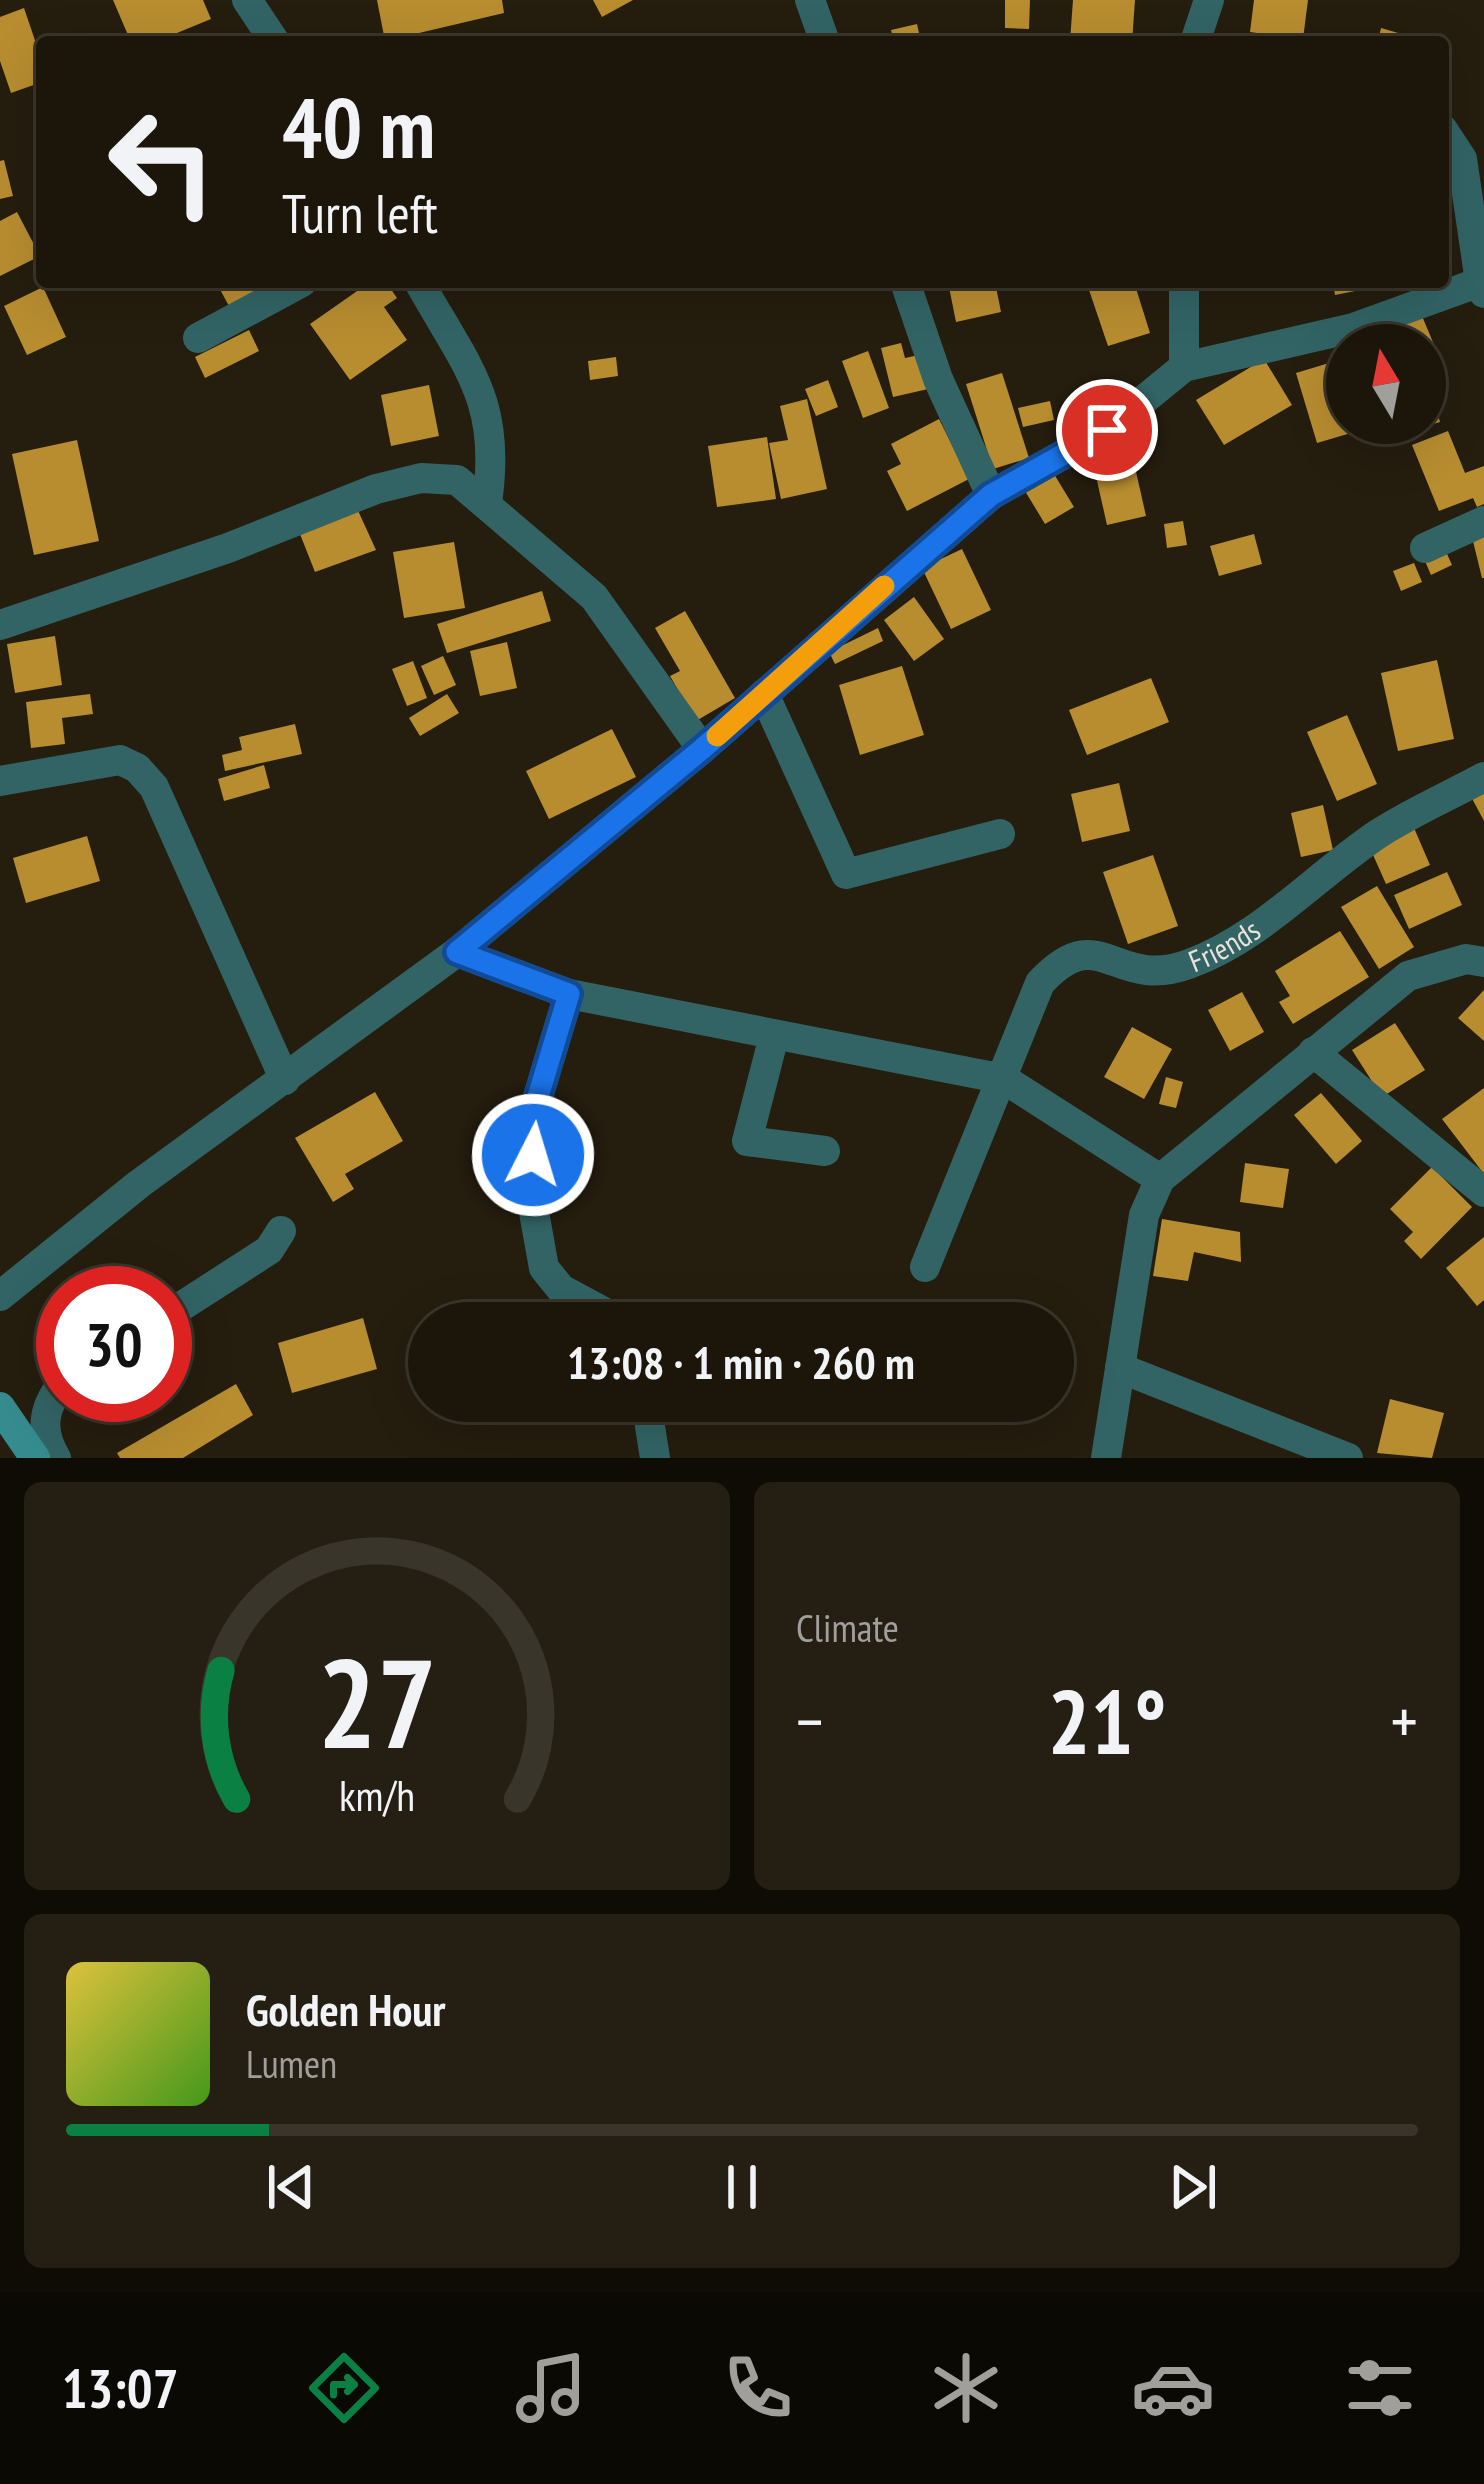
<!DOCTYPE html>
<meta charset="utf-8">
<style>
:root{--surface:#1c160a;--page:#251f13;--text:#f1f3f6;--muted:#a09f9c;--line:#3a352b;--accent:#0b8043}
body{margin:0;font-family:"PT Sans Narrow",sans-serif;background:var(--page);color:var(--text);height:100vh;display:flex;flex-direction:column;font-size:45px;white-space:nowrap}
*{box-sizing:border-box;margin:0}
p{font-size:39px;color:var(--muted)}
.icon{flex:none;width:66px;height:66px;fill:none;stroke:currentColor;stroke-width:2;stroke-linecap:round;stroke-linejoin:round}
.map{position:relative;height:1458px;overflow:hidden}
.side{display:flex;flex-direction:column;gap:24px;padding:24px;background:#0f0c06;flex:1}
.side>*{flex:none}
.hud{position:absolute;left:36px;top:36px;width:1413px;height:252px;border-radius:12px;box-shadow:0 12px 48px #0002,0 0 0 3px var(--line);background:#1c160a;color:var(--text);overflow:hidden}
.needle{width:78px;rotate:350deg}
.buttons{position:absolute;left:1326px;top:324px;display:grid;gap:24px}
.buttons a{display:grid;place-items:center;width:120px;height:120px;border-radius:50%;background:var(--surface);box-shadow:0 12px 48px #0002,0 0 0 3px var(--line);font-size:60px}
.speed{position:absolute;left:36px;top:1266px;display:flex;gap:24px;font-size:60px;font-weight:700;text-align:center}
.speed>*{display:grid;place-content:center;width:156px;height:156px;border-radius:50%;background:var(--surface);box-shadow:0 12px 48px #0002,0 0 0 3px var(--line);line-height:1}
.speed .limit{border:18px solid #d22;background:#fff;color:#111}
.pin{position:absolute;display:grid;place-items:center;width:102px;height:102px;color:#fff;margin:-51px;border:6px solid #fff;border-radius:50%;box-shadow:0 3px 12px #0007}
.me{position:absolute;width:132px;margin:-66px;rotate:5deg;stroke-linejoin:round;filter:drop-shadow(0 0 9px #0008)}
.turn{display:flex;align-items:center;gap:42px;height:252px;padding:0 48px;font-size:54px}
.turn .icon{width:156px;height:156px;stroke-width:2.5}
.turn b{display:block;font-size:84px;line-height:102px}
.big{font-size:90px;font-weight:600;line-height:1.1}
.side .tile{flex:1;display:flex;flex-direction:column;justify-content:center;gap:18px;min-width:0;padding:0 42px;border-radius:18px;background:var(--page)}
.side .dial{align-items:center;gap:0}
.dial svg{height:312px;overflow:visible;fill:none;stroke:var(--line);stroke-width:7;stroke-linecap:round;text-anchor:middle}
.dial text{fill:var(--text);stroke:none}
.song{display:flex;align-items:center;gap:36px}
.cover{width:144px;height:144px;border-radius:18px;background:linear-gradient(135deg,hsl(50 70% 55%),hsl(100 70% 35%))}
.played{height:12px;border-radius:6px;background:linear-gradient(90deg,var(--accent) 15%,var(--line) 15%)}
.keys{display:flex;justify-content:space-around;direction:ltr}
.heat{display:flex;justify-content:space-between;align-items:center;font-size:66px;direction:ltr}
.side .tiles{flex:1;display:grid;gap:24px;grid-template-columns:1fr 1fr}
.tile:last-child{grid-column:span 2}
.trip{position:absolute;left:408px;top:1302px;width:666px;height:120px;border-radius:60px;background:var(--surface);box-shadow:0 12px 48px #0002,0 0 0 3px var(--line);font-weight:600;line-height:120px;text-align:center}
.menu{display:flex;height:192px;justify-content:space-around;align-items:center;background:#0b0904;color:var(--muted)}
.menu .icon{width:84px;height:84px}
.menu .selected{color:var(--accent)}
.menu b{font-size:54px;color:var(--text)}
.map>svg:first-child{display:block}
.building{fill:#b88d30}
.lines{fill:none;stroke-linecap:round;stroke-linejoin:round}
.street{stroke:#326465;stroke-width:30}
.secondary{stroke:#358b8d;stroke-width:30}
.route-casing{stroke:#114b97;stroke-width:30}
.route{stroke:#1a73e8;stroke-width:21}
.slow{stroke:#f59e0b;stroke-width:21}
.labels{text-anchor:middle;stroke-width:12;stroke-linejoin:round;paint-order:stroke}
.street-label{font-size:30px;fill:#e9e3da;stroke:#1b1405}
</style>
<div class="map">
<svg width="1484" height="1458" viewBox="0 0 1484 1458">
<rect width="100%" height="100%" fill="#251d0e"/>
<g class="building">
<path d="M 113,0 L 203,0 L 211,19 L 155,42 L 131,42 Z"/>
<path d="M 377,0 L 502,0 L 504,13 L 385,41 Z"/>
<path d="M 593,0 L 633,0 L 602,17 Z"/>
<path d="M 1005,0 L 1030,0 L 1029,29 L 1005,28 Z"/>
<path d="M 1073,0 L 1135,0 L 1132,42 L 1070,41 Z"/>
<path d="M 1254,0 L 1308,0 L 1303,39 L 1250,32 Z"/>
<path d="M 24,8 L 42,61 L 42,82 L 11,93 L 0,61 L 0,17 Z"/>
<path d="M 917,24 L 921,42 L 894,42 L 891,30 Z"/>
<path d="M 1381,28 L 1412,37 L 1410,42 L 1378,42 Z"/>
<path d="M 4,160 L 13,196 L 0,199 L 0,161 Z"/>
<path d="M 17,212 L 40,256 L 0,276 L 0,221 Z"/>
<path d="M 216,282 L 261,282 L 265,290 L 230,308 Z"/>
<path d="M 370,282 L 386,282 L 397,298 L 384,307 L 407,340 L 350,380 L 310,324 Z"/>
<path d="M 948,282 L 995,282 L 1001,312 L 956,322 Z"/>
<path d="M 1094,282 L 1134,282 L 1150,333 L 1108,346 L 1087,284 Z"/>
<path d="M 1333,282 L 1390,282 L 1390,284 L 1335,295 Z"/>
<path d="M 43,287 L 66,337 L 27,355 L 4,306 Z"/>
<path d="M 1422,316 L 1445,371 L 1427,378 L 1440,422 L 1376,441 L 1371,423 L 1425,423 L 1425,345 L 1406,345 L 1398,325 Z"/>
<path d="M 249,330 L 259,351 L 205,378 L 195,357 Z"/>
<path d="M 901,343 L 905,358 L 928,353 L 937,387 L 893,397 L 881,348 Z"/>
<path d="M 868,351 L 889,408 L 863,418 L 842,361 Z"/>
<path d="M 616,357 L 618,376 L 590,380 L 588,361 Z"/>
<path d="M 1264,359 L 1292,405 L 1224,445 L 1196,400 Z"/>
<path d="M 1329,363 L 1351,433 L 1317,443 L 1296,373 Z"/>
<path d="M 1002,373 L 1029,458 L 993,469 L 966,384 Z"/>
<path d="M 828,380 L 838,407 L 816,416 L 805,389 Z"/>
<path d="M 429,385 L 439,436 L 391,446 L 381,395 Z"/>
<path d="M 807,399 L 827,489 L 781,499 L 769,443 L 788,440 L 780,406 Z"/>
<path d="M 1050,401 L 1054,420 L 1023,427 L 1018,408 Z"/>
<path d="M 939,419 L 969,479 L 907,511 L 887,471 L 901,464 L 891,444 Z"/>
<path d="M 1448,431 L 1465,473 L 1484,466 L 1484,504 L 1477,507 L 1473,498 L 1439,511 L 1412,445 Z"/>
<path d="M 767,437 L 776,499 L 717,507 L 708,446 Z"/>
<path d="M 77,440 L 99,541 L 34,555 L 12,454 Z"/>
<path d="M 1132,454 L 1146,516 L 1107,525 L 1093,463 Z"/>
<path d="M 1054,474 L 1074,507 L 1045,524 L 1025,491 Z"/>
<path d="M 355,504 L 376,550 L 315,572 L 298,529 Z"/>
<path d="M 1183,521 L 1187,545 L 1167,548 L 1164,524 Z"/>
<path d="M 1484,533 L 1484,578 L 1482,578 L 1472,537 Z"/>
<path d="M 1254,534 L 1262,564 L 1219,576 L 1210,546 Z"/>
<path d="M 454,542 L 465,608 L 404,618 L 393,552 Z"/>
<path d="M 1443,545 L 1452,565 L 1431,575 L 1422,554 Z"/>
<path d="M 962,549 L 991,610 L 951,629 L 922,568 Z"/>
<path d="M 1414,563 L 1422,582 L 1401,591 L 1393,571 Z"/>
<path d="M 542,591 L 551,621 L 447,653 L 437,624 Z"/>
<path d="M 914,597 L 944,639 L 914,661 L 884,620 Z"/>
<path d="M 685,611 L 735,698 L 696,721 L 670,676 L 680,671 L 655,628 Z"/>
<path d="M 878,628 L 883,641 L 835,664 L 829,652 Z"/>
<path d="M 55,636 L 62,685 L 15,693 L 7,644 Z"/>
<path d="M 507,642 L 517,688 L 480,696 L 470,651 Z"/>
<path d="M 443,656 L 456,685 L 434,695 L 421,666 Z"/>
<path d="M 1437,660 L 1454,739 L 1398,751 L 1381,673 Z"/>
<path d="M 413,661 L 427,698 L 407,706 L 392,669 Z"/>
<path d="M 902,666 L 924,735 L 860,755 L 839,685 Z"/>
<path d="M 1151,678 L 1169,722 L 1087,755 L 1069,710 Z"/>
<path d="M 90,694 L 93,714 L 62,718 L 65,744 L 31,748 L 26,702 Z"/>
<path d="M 447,694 L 459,713 L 420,736 L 409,718 Z"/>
<path d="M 1347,715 L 1377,784 L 1337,801 L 1307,732 Z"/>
<path d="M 295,724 L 302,754 L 225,771 L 222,755 L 242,750 L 239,737 Z"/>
<path d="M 612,729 L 636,777 L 549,819 L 526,771 Z"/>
<path d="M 264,765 L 270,788 L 224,801 L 218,779 Z"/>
<path d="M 1484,780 L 1484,821 L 1467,789 Z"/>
<path d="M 1119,783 L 1130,831 L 1082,842 L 1071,794 Z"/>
<path d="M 1323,805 L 1333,850 L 1301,857 L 1291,813 Z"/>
<path d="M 1414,828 L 1430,865 L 1386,884 L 1370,848 Z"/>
<path d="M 87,836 L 100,881 L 26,903 L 13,858 Z"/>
<path d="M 1153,855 L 1178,926 L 1128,944 L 1103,872 Z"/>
<path d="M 1447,872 L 1462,905 L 1409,929 L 1394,895 Z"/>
<path d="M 1377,886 L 1414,947 L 1379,969 L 1341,907 Z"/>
<path d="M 1340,931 L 1369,977 L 1293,1024 L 1279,1002 L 1290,996 L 1275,971 Z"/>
<path d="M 1484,990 L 1484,1041 L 1458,1018 Z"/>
<path d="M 1242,992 L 1264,1032 L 1230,1051 L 1208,1010 Z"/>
<path d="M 1395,1023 L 1425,1070 L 1382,1097 L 1352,1050 Z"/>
<path d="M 1132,1027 L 1172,1049 L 1144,1099 L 1104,1077 Z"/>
<path d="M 1166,1077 L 1183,1082 L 1176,1108 L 1159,1104 Z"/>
<path d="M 1484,1088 L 1484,1174 L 1442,1119 Z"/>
<path d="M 375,1092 L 403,1141 L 345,1174 L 354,1189 L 333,1202 L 295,1138 Z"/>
<path d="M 1321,1093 L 1362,1141 L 1336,1164 L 1294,1115 Z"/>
<path d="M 1245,1163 L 1289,1169 L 1283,1208 L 1240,1202 Z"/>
<path d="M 1432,1167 L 1472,1207 L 1421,1259 L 1404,1241 L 1413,1232 L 1390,1209 Z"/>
<path d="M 1162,1219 L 1240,1232 L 1241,1262 L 1194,1252 L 1188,1281 L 1153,1276 Z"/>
<path d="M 1484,1237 L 1484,1300 L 1477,1306 L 1446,1268 Z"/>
<path d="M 363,1318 L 377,1369 L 292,1393 L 278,1343 Z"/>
<path d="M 236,1384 L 253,1415 L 183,1458 L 120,1458 L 117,1453 Z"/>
<path d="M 1390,1399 L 1444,1413 L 1432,1458 L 1377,1453 Z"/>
</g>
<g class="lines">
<g class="street">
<path d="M 247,0 L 275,42"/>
<path d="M 810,0 L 825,42"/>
<path d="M 1195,42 L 1209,0"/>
<path d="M 1443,130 L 1462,159 L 1480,282"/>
<path d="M 419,282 C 467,368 502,400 487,503"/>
<path d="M 905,282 L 938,379 L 991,495"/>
<path d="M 198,338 L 302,282"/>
<path d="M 1184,367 L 1184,282"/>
<path d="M 1425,548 L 1484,521"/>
<path d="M 0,625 L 228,548 L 376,489 L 421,478 L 457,480 L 594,597 L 702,749"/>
<path d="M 764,694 L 846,874 L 1000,834"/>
<path d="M 0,781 L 120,760 L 137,768 L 154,787 L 285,1080"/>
<path d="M 457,952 L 569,994 L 1004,1079 L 1160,1179 L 1144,1215 L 1106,1458"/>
<path d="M 569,994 L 534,1110 L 532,1201 L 544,1268 L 561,1289 L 624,1323"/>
<path d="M 774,1036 L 747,1141 L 825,1151"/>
<path d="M 1313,1052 L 1484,1192"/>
<path d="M 1160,1179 L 1408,976 L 1466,959 L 1484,962"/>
<path id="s1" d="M 925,1267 L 1040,983 C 1101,917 1113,992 1189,964 C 1262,937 1314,877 1378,834 C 1412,812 1449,796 1484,777"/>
<path d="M 0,1296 L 139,1184 L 457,952 L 702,749 L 991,495 L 1107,430 L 1184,367 L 1353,328 L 1480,282 L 1484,293"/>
<path d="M 165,1317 L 269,1250 L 281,1231"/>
<path d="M 1120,1368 L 1348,1458"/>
<path d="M 646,1401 L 655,1458"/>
<path d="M 56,1458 C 39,1430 43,1407 63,1383"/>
</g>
<path class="secondary" d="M 0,1407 L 35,1458"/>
</g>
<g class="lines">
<defs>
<path id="route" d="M 533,1155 L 534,1110 L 569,994 L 457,952 L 702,749 L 991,495 L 1107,430"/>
</defs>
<use href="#route" class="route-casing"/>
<use href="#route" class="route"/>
<path class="slow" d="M 717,736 L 884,586"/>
</g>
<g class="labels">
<g class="street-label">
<text dy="10" stroke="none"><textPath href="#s1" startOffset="507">Friends</textPath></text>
</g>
</g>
</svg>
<div class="buttons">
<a><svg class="needle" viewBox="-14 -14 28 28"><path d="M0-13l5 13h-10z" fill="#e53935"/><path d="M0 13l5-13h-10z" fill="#a09f9c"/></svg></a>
</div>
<div class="speed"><div class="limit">30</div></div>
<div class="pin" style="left:1107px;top:430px;background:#d93025"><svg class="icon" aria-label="arrive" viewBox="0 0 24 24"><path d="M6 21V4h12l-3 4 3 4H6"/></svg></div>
<svg class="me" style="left:533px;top:1155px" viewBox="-20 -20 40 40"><circle r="17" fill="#1a73e8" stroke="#fff" stroke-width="3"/><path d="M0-11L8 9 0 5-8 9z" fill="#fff"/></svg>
<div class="trip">13:08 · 1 min · 260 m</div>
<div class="hud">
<div class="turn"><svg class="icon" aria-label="left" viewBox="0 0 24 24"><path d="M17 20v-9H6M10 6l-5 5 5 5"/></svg><div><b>40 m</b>Turn left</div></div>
</div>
</div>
<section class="side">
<div class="tiles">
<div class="tile dial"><svg viewBox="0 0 100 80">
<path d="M14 69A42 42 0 1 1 86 69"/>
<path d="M14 69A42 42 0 0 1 10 36" stroke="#0b8043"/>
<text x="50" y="56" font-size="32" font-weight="700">27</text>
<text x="50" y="72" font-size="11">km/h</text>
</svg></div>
<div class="tile"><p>Climate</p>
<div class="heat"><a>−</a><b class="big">21°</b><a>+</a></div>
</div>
<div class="tile">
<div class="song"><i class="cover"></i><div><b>Golden Hour</b><p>Lumen</p></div></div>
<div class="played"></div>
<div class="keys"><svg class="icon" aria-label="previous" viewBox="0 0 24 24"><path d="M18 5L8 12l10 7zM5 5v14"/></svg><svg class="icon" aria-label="pause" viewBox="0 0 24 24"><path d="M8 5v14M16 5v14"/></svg><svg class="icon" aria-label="next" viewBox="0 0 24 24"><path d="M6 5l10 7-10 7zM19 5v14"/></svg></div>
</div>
</div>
</section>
<nav class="menu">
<b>13:07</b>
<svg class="icon selected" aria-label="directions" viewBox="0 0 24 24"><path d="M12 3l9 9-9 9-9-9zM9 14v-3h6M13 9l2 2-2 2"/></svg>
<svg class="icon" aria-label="music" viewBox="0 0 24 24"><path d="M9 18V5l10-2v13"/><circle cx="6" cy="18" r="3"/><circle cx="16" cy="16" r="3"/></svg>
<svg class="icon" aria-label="phone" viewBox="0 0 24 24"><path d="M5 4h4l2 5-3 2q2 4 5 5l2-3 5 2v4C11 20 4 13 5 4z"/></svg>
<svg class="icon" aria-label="climate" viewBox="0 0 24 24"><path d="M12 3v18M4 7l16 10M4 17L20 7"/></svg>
<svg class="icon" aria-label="car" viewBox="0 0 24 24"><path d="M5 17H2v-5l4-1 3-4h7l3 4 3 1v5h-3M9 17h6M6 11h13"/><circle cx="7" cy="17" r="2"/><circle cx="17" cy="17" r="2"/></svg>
<svg class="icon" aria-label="filters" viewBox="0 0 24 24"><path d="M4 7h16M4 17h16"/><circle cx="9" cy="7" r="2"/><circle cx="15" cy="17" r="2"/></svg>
</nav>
